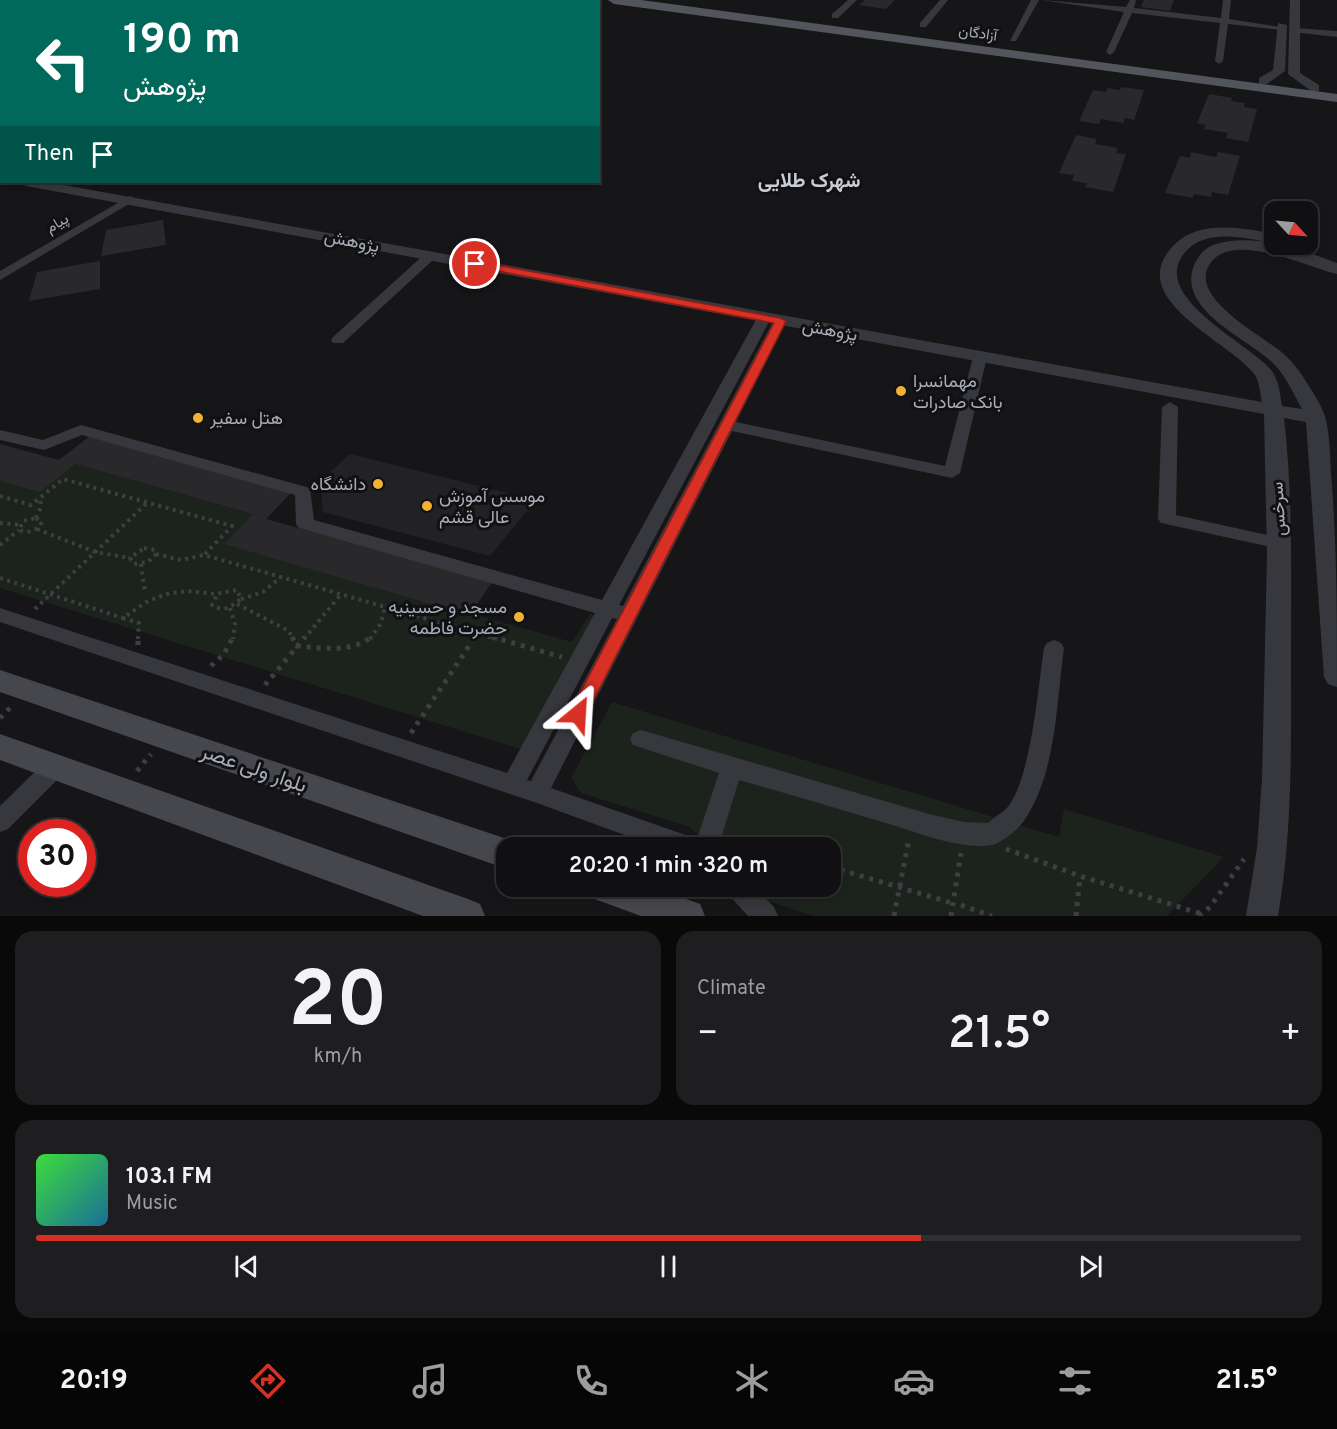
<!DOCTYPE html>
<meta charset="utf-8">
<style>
:root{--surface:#101012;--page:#1e1e20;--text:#f1f3f6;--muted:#9c9d9f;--line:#303032;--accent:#d93025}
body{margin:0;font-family:Overpass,Vazirmatn,sans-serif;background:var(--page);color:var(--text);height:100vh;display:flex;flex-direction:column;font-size:22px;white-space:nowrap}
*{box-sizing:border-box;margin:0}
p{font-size:20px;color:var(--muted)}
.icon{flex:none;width:33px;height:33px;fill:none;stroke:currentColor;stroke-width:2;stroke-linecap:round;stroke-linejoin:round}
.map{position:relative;height:916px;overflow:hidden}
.side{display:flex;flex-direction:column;gap:15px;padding:15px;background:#09090a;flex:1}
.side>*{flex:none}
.banner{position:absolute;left:0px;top:0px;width:600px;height:183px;box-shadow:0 3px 9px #0003,0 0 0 2px var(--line);background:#00695c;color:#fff;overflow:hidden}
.needle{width:39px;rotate:116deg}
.controls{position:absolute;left:1264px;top:201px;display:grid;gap:12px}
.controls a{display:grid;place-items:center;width:54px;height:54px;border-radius:12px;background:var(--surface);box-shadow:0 3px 9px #0003,0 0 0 2px var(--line);font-size:30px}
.speed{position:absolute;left:18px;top:819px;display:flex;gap:12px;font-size:30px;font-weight:700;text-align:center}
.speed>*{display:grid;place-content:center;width:78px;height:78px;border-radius:50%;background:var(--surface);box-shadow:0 3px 9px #0003,0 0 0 2px var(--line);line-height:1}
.speed .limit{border:9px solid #d22;background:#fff;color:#111}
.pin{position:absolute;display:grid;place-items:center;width:51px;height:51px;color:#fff;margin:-26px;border:3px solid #fff;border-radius:50%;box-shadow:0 2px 6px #0007}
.me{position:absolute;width:66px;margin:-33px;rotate:27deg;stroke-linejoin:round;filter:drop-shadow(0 0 4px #0008)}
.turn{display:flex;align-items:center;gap:21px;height:126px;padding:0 24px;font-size:27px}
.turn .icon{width:78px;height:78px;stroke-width:2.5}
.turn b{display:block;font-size:42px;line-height:51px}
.then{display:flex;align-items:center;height:57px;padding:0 24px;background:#0003;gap:12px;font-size:22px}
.big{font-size:45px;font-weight:600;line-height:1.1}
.side .tile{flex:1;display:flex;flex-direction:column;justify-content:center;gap:9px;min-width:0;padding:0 21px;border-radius:18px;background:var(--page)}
.side .dial{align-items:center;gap:0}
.dial b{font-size:78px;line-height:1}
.song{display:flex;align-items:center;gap:18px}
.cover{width:72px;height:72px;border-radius:9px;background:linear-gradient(135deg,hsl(120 70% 55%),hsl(200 70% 35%))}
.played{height:6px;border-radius:3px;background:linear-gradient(90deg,var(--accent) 70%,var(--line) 70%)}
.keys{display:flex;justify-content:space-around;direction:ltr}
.heat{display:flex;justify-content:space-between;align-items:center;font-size:33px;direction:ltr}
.side .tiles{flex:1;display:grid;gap:15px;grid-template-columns:1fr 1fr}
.tile:last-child{grid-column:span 2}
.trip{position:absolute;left:496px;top:837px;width:345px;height:60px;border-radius:18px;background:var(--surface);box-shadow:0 3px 9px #0003,0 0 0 2px var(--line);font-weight:600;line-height:60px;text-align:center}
.tabs{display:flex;height:96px;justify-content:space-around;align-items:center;background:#060607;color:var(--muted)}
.tabs .icon{width:42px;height:42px}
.tabs .selected{color:var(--accent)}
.tabs b{font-size:27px;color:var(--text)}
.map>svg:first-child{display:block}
.built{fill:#222225}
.green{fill:#1c231d}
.building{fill:#29292c}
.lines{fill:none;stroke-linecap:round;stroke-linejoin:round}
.path-far1{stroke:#3d3f44;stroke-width:4;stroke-dasharray:3 4.5;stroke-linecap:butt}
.path{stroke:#3d3f44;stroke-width:5;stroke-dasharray:4 6;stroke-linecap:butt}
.minor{fill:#37383d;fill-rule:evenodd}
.tertiary{fill:#37383d;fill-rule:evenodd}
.secondary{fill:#45474d;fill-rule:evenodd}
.primary{fill:#53555c;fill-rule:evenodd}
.route{fill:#d93025;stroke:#8d1f18;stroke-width:1.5}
.poi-dot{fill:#f2b134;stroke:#111113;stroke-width:2}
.labels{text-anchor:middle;stroke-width:6;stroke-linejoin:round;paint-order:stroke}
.far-street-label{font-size:15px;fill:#a8adb8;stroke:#111113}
.street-label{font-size:18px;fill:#a8adb8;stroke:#111113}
.poi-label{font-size:18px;fill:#a8adb8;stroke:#111113;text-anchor:start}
.far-district-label{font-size:20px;font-weight:bold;fill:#c9ccd4;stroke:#111113}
.near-street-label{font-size:21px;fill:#a8adb8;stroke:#111113}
</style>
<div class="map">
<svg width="1337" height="916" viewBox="0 0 1337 916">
<rect width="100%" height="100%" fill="#161618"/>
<path class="built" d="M 350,454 L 536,500 L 490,556 L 323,512 L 320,481 Z"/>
<g class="green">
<path d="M 297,0 L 553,0 L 567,1 L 283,1 Z"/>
<path d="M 75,464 L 253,514 L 224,544 L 572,642 L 590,614 L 606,620 L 537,754 L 0,588 L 0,481 Z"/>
<path d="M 612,702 L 1059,837 L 1064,809 L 1224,857 L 1167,916 L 814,916 L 759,898 L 747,887 L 831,886 L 831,848 L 710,847 L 690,827 L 581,793 L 571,778 Z"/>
</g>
<g class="building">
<path d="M 865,0 L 895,0 L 886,9 L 859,5 Z"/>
<path d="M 1144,0 L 1174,0 L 1170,11 L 1141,7 Z"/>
<path d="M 1121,87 L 1144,90 L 1134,120 L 1125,118 L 1123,123 L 1101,119 L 1099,124 L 1079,121 L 1093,90 L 1106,92 L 1107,88 L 1120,90 Z"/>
<path d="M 1209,94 L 1232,98 L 1231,101 L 1245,103 L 1244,107 L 1257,109 L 1248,142 L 1226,138 L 1228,133 L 1204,129 L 1206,125 L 1197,123 Z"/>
<path d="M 1076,135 L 1097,139 L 1095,144 L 1118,148 L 1116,153 L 1126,154 L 1113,192 L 1085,187 L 1087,183 L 1072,181 L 1074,175 L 1059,173 Z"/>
<path d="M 1191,152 L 1216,157 L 1218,152 L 1240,156 L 1228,195 L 1212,192 L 1211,197 L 1194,194 L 1193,198 L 1165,193 L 1180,156 L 1190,158 Z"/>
<path d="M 163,220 L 166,245 L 101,256 L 106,230 Z"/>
<path d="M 100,261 L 100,289 L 29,301 L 37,272 Z"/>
<path d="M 90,436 L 291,493 L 266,519 L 492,582 L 470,615 L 224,544 L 253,514 L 75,464 L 40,492 L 0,481 L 0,444 L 59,460 Z"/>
</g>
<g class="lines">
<g class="path-far1">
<path d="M 0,496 L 31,505 L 63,479 L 232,526 L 204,555 L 497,639"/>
<path d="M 36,518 L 42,522 C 37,531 29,534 19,530 L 23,521 Z"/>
<path d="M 36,518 L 41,507 L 40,498"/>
<path d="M 0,523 L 19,525"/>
<path d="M 37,529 L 95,552 L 130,558"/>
<path d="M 0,545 L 19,530"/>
<path d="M 144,548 L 155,550 L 156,554 L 148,562 L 134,564 L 130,558 Z"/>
<path d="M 156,554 L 181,560 L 204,555"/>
<path d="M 141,564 L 145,592"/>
<path d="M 0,578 L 123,618"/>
<path d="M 241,599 L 263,592 L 281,577"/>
<path d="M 237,604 L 289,631 L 293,639"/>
<path d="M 230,608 L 235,624 L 233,639"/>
<path d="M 35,609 L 146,504"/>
<path d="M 138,639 L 139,623 L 123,618 L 148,601 L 167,594 L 187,591 L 215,594 L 237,590 L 241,599 C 232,606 223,613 212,605 L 217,595"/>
<path d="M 304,639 L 341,594"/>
<path d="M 370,639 L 381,623 L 385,607"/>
<path d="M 474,639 L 476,636"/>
</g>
<g class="path">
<path d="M 292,637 L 297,646 C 322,648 351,653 371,637"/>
<path d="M 492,637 L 562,657"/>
<path d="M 138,645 L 138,637"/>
<path d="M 211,666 L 224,654 L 233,637"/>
<path d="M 265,685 L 305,637"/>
<path d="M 0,718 L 12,706"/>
<path d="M 411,733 L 475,637"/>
<path d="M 137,771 L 151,754"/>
<path d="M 729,837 L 764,848"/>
<path d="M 1006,849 L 1080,876 L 1202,914"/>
<path d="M 831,867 L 952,903"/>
<path d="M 961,905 L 992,916"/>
<path d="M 894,916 L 909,839"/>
<path d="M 951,916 L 961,853"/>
<path d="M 1076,916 L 1080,876"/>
<path d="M 1199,916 L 1210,907 L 1244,859"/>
</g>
<g class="minor">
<path d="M 22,0 L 31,0 L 20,2 Z"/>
<path d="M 42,0 L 51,0 L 40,2 Z"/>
<path d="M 157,0 L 166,0 L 155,2 Z"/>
<path d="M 192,0 L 202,0 L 190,2 Z"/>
<path d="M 848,0 L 857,0 L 838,18 L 832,18 L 832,14 Z"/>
<path d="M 940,0 L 948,0 L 926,27 L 920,27 L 920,23 Z"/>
<path d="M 1031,0 L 1039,0 L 1016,41 L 1010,41 Z"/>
<path d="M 1041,0 L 1126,7 L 1130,0 L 1136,0 L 1134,8 L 1221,18 L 1223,0 L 1231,0 L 1229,19 L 1286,28 L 1282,30 L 1228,24 L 1223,61 L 1219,64 L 1215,61 L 1220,23 L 1132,13 L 1114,52 L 1110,55 L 1106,52 L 1124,12 Z"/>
<path d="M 0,13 L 2,13 L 0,18 Z"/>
<path d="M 1295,28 L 1337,31 L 1337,37 L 1292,32 Z"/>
<path d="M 2,67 L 2,73 L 0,74 L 0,68 Z"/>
<path d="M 130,196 L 136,199 L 134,201 L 0,280 L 0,271 Z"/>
<path d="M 430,252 L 434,253 L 434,259 L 343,343 L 333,343 L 331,340 L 333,337 L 426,253 Z"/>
<path d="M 764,314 L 771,318 L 619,605 L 623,606 L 775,318 L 780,317 L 787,321 L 736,422 L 945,466 L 973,357 L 975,354 L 985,354 L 987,357 L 960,473 L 952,478 L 732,431 L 551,788 L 697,839 L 719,773 L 633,745 L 630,739 L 633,733 L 641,730 L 929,814 L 964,822 L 988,823 C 993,818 1000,814 1006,809 C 1031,782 1038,687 1044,648 L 1047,643 L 1054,640 L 1061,643 L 1064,648 C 1056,704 1057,772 1024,821 C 1018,829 1002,843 992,845 C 959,850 920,833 889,824 C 839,809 789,794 739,780 L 718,848 L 660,848 L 537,803 L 0,622 L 0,608 L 507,773 L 595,613 L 299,528 L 296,524 L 295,495 L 82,435 L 44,450 L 0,440 L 0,430 L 43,440 L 81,425 L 310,488 L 314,520 L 602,600 L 757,318 ZM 612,618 L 617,619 L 531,781 L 527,780 Z"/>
<path d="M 1170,402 L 1178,407 L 1176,515 L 1286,539 L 1289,543 L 1286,547 L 1280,549 L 1161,523 L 1158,519 L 1162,407 Z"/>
<path d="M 55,757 L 63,760 L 66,767 L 63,774 L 8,829 L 0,832 L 0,806 L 47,760 Z"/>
<path d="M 725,886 L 754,886 L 774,907 L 778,916 L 748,916 L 728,894 Z"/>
</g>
<g class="tertiary">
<path d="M 1290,0 L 1300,0 L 1300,73 L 1319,85 L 1319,91 L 1311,91 L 1288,74 Z"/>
<path d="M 1278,23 L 1287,25 L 1285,71 L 1267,84 L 1259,84 L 1259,78 L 1273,70 Z"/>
<rect x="0" y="173" width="2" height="8"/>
<path d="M 19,182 L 47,182 L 1262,402 C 1260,394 1260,383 1255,375 C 1232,342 1121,299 1174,245 C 1199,219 1243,228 1275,234 L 1275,244 C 1249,238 1208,228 1187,250 C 1144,295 1250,343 1272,371 C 1279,381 1280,394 1282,406 L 1302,409 C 1293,393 1286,376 1273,363 C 1248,339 1179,311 1193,268 C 1196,259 1203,249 1213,245 C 1253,232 1300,249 1337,263 L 1337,274 C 1307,267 1237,232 1212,261 C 1182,296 1266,337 1285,355 C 1292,362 1300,371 1305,380 C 1312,391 1323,407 1326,420 C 1330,437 1330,456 1331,474 C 1337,545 1337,616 1337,687 L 1328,684 L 1324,677 L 1306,422 L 1284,418 C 1293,496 1291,577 1291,656 C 1291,743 1293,830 1278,916 L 1246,916 L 1257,848 L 1262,779 L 1267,555 L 1264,414 L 26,186 Z"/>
</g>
<g class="secondary">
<path d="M 259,0 L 272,0 L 258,2 Z"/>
<path d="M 2,82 L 2,90 L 0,91 L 0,83 Z"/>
<path d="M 0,670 L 519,843 L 520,848 L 507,848 L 507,869 L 0,692 Z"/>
<path d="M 0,734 L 468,899 L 480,904 L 485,916 L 423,916 L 0,760 Z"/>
<path d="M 584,886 L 650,886 L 700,904 L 705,916 L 641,916 L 589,897 Z"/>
</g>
<path class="primary" d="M 608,0 L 641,0 L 1337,94 L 1337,102 L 614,4 Z"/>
</g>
<path class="route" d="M 475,261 L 780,318 L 786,321 L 584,719 L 578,721 L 572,719 L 569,714 L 774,323 L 471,266 L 469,264 Z"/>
<g class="poi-dot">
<circle cx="901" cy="391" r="6"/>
<circle cx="198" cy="418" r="6"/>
<circle cx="378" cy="484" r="6"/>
<circle cx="427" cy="506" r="6"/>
<circle cx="519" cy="617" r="6"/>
</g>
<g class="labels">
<g class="far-street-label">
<text transform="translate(978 33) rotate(8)" y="5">آزادگان</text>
<text transform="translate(57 223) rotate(-31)" y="5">پیام</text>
</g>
<g class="street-label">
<text transform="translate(352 241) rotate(11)" y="6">پژوهش</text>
<text transform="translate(830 330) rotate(10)" y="6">پژوهش</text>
<text transform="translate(1278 509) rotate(-93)" y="6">سرخس</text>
</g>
<g class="poi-label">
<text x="913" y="387">مهمانسرا<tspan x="913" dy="21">بانک صادرات</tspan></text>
<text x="210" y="424">هتل سفیر</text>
<text x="366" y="490" text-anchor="end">دانشگاه</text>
<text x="439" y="502">موسس آموزش<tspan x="439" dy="21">عالی قشم</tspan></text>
<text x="507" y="613" text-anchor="end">مسجد و حسینیه<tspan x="507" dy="21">حضرت فاطمه</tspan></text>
</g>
<g class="far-district-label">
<text x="809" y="187">شهرک طلایی</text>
</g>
<g class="near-street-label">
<text transform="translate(254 768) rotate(19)" y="7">بلوار ولی عصر</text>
</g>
</g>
</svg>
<div class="controls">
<a><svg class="needle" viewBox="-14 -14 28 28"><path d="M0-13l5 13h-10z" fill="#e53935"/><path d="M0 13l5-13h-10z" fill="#9c9d9f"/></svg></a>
</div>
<div class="speed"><div class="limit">30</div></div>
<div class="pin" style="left:475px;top:264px;background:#d93025"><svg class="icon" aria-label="arrive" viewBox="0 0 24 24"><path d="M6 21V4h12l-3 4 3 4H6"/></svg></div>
<svg class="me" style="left:578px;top:714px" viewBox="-20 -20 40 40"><path d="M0-17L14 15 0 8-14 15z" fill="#d93025" stroke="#fff" stroke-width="4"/></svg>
<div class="trip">20:20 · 1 min · 320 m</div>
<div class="banner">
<div class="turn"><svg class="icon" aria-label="left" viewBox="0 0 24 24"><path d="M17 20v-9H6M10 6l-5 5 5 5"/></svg><div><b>190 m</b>پژوهش</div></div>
<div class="then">Then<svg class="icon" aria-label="arrive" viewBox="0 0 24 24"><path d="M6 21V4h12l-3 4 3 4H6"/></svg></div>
</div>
</div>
<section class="side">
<div class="tiles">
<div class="tile dial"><b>20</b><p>km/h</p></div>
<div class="tile"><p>Climate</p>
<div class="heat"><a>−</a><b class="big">21.5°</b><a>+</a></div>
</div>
<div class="tile">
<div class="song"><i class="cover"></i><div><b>103.1 FM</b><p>Music</p></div></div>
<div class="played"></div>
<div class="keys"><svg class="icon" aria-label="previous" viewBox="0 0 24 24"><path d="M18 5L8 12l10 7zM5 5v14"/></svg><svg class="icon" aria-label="pause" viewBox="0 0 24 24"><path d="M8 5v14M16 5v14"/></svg><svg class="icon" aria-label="next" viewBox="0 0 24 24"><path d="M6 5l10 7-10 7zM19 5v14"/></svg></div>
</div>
</div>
</section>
<nav class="tabs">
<b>20:19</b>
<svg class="icon selected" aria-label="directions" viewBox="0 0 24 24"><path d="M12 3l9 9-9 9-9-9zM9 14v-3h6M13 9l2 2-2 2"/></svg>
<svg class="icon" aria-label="music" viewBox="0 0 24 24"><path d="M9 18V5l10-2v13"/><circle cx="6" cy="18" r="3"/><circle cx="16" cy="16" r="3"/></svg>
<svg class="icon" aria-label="phone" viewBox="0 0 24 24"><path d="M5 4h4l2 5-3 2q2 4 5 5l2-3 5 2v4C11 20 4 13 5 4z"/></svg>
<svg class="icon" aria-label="climate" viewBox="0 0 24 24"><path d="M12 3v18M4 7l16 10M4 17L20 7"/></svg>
<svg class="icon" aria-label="car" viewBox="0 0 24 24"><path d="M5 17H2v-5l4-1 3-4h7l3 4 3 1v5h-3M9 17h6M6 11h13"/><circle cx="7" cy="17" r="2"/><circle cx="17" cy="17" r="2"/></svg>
<svg class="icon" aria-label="filters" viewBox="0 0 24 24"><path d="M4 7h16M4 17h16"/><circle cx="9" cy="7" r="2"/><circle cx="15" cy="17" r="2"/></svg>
<b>21.5°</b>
</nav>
